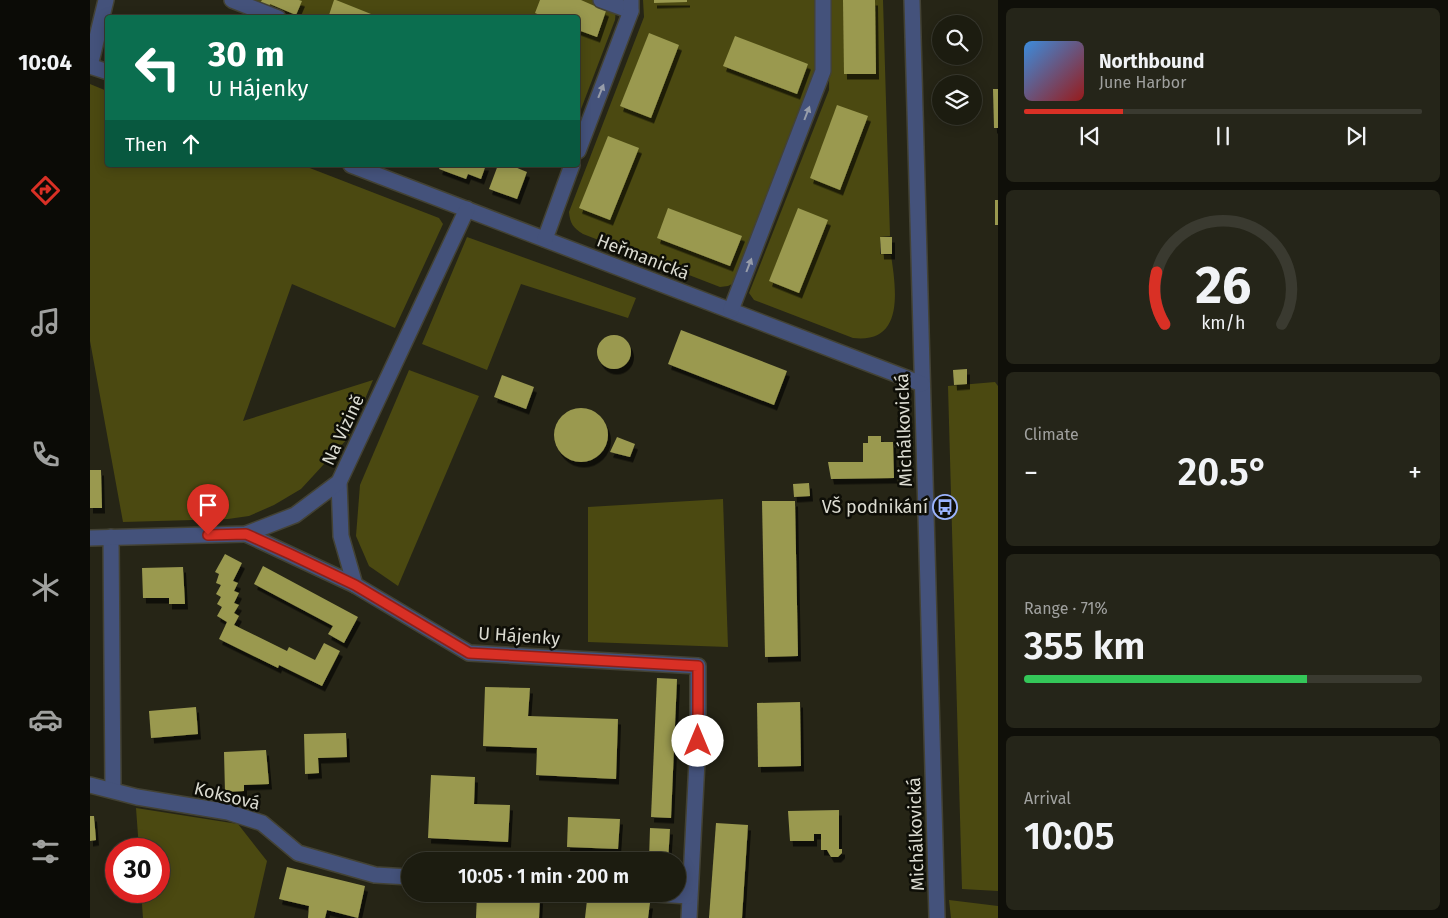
<!DOCTYPE html>
<meta charset="utf-8">
<style>
:root{--surface:#1c1c10;--page:#252519;--text:#f1f3f6;--muted:#a0a19f;--line:#3a3a30;--accent:#d93025}
body{margin:0;font-family:"Fira Sans",sans-serif;background:var(--page);color:var(--text);height:100vh;display:flex;flex-direction:column;font-size:19px;white-space:nowrap}
*{box-sizing:border-box;margin:0}
p{font-size:16px;color:var(--muted)}
.icon{flex:none;width:28px;height:28px;fill:none;stroke:currentColor;stroke-width:2;stroke-linecap:round;stroke-linejoin:round}
.map{position:relative;flex:1;overflow:hidden}
.side{display:flex;flex-direction:column;gap:8px;padding:8px;background:#0f0f09;width:450px}
.side>*{flex:none}
.banner{position:absolute;left:15px;top:15px;width:475px;height:152px;border-radius:5px;box-shadow:0 2px 12px #0003,0 0 0 1px var(--line);background:#0b6e4f;color:#fff;overflow:hidden}
.tools{position:absolute;left:842px;top:15px;display:grid;gap:10px}
.tools a{display:grid;place-items:center;width:50px;height:50px;border-radius:50%;background:var(--surface);box-shadow:0 2px 12px #0003,0 0 0 1px var(--line);font-size:25px}
.speed{position:absolute;left:15px;top:838px;display:flex;gap:10px;font-size:25px;font-weight:700;text-align:center}
.speed>*{display:grid;place-content:center;width:65px;height:65px;border-radius:50%;background:var(--surface);box-shadow:0 2px 12px #0003,0 0 0 1px var(--line);line-height:1}
.speed .limit{border:8px solid #d22;background:#fff;color:#111}
.pin{position:absolute;display:grid;place-items:center;width:42px;height:42px;color:#fff;margin:-51px -21px;border-radius:50% 50% 50% 0;rotate:-45deg;box-shadow:0 0 5px #0007}
.pin .icon{rotate:45deg}
.me{position:absolute;width:55px;margin:-28px;rotate:0deg;stroke-linejoin:round;filter:drop-shadow(0 0 4px #0008)}
.turn{display:flex;align-items:center;gap:18px;height:105px;padding:0 20px;font-size:22px}
.turn .icon{width:65px;height:65px;stroke-width:2.5}
.turn b{display:block;font-size:35px;line-height:42px}
.then{display:flex;align-items:center;height:48px;padding:0 20px;background:#0003;gap:10px;font-size:19px}
.big{font-size:38px;font-weight:600;line-height:1.1}
.side .widget{flex:1;display:flex;flex-direction:column;justify-content:center;gap:8px;min-width:0;padding:0 18px;border-radius:8px;background:var(--page)}
.side .dial{align-items:center;gap:0}
.dial svg{height:130px;overflow:visible;fill:none;stroke:var(--line);stroke-width:7;stroke-linecap:round;text-anchor:middle}
.dial text{fill:var(--text);stroke:none}
.song{display:flex;align-items:center;gap:15px}
.cover{width:60px;height:60px;border-radius:8px;background:linear-gradient(135deg,hsl(210 70% 55%),hsl(0 70% 35%))}
.played{height:5px;border-radius:2px;background:linear-gradient(90deg,var(--accent) 25%,var(--line) 25%)}
.keys{display:flex;justify-content:space-around;direction:ltr}
.heat{display:flex;justify-content:space-between;align-items:center;font-size:28px;direction:ltr}
.charge{height:8px;border-radius:4px;background:linear-gradient(90deg,#34c759 71%,var(--line) 0)}
.trip{position:absolute;left:311px;top:852px;width:285px;height:50px;border-radius:25px;background:var(--surface);box-shadow:0 2px 12px #0003,0 0 0 1px var(--line);font-weight:600;line-height:50px;text-align:center}
main{display:flex;flex:1;min-height:0}
.tabs{display:flex;flex-direction:column;width:90px;justify-content:space-around;align-items:center;background:#0b0b06;color:var(--muted)}
.tabs .icon{width:35px;height:35px}
.tabs .active{color:var(--accent)}
.tabs b{font-size:22px;color:var(--text)}
.map>svg:first-child{display:block}
.green{fill:#4b4911}
.building{fill:#9a9950;filter:url(#shadow)}
.lines{fill:none;stroke-linecap:round;stroke-linejoin:round}
.minor-casing{stroke:#434234;stroke-width:18}
.minor{stroke:#44527b;stroke-width:15}
.oneway{fill:#979daa}
.route-casing{stroke:#8d1f18;stroke-width:12}
.route{stroke:#d93025;stroke-width:9}
.labels{text-anchor:middle;stroke-width:5;stroke-linejoin:round;paint-order:stroke}
.street-label{font-size:18px;fill:#dbdbd1;stroke:#0e0e07}
.poi-label{font-size:18px;fill:#dbdbd1;stroke:#0e0e07;text-anchor:end}
</style>
<main>
<nav class="tabs">
<b>10:04</b>
<svg class="icon active" aria-label="directions" viewBox="0 0 24 24"><path d="M12 3l9 9-9 9-9-9zM9 14v-3h6M13 9l2 2-2 2"/></svg>
<svg class="icon" aria-label="music" viewBox="0 0 24 24"><path d="M9 18V5l10-2v13"/><circle cx="6" cy="18" r="3"/><circle cx="16" cy="16" r="3"/></svg>
<svg class="icon" aria-label="phone" viewBox="0 0 24 24"><path d="M5 4h4l2 5-3 2q2 4 5 5l2-3 5 2v4C11 20 4 13 5 4z"/></svg>
<svg class="icon" aria-label="climate" viewBox="0 0 24 24"><path d="M12 3v18M4 7l16 10M4 17L20 7"/></svg>
<svg class="icon" aria-label="car" viewBox="0 0 24 24"><path d="M5 17H2v-5l4-1 3-4h7l3 4 3 1v5h-3M9 17h6M6 11h13"/><circle cx="7" cy="17" r="2"/><circle cx="17" cy="17" r="2"/></svg>
<svg class="icon" aria-label="filters" viewBox="0 0 24 24"><path d="M4 7h16M4 17h16"/><circle cx="9" cy="7" r="2"/><circle cx="15" cy="17" r="2"/></svg>
</nav>
<div class="map">
<svg width="908" height="918" viewBox="0 0 908 918">
<defs>
<filter id="shadow"><feDropShadow dx="3" dy="5.5" stdDeviation="0" flood-color="#0009"/></filter>
</defs>
<rect width="100%" height="100%" fill="#262516"/>
<g class="green">
<path d="M 149,0 L 527,0 L 525,20 L 488,117 L 488,18 L 196,17 Z"/>
<path d="M 553,0 L 729,0 L 726,76 L 644,283 L 638,286 L 630,287 L 493,234 C 483,228 480,223 479,212 L 554,17 Z"/>
<path d="M 740,0 L 793,0 L 800,236 L 790,237 L 790,254 L 801,255 C 806,289 815,344 763,338 L 664,300 L 659,293 L 739,90 Z"/>
<path d="M 0,84 L 17,91 L 18,165 L 212,165 L 349,218 L 353,224 L 305,328 L 202,284 L 153,421 L 283,380 L 259,437 L 211,489 L 184,505 L 159,516 L 138,519 L 33,522 L 0,341 Z"/>
<path d="M 377,237 L 546,298 L 538,318 L 431,284 L 397,370 L 332,344 Z"/>
<path d="M 319,370 L 389,396 L 308,586 L 279,566 L 266,536 L 270,485 Z"/>
<path d="M 905,382 L 908,386 L 908,891 L 872,889 L 858,386 Z"/>
<path d="M 633,499 L 638,647 L 498,642 L 498,507 Z"/>
<path d="M 46,808 L 148,824 L 177,861 L 164,918 L 53,918 L 51,891 L 69,891 L 69,849 L 49,849 Z"/>
<path d="M 859,900 L 908,906 L 908,918 L 861,918 Z"/>
</g>
<g class="building">
<path d="M 172,0 L 209,0 L 212,1 L 206,15 L 180,4 L 179,7 L 170,3 Z"/>
<path d="M 244,0 L 246,0 L 291,18 L 238,18 Z"/>
<path d="M 450,0 L 491,0 L 516,11 L 507,37 L 488,30 L 488,18 L 457,18 L 445,13 Z"/>
<path d="M 564,0 L 597,0 L 597,2 L 564,3 Z"/>
<path d="M 753,0 L 785,0 L 786,74 L 754,74 Z"/>
<path d="M 559,33 L 589,45 L 561,118 L 530,106 Z"/>
<path d="M 645,36 L 718,64 L 707,94 L 633,66 Z"/>
<path d="M 903,89 L 908,89 L 908,128 L 904,128 Z"/>
<path d="M 747,105 L 778,116 L 750,190 L 720,178 Z"/>
<path d="M 518,136 L 549,148 L 520,220 L 489,208 Z"/>
<path d="M 351,165 L 396,165 L 391,179 L 378,174 L 376,179 L 349,169 Z"/>
<path d="M 408,165 L 420,165 L 437,172 L 427,199 L 399,189 Z"/>
<rect x="905" y="200" width="3" height="25"/>
<path d="M 578,208 L 652,236 L 640,266 L 567,238 Z"/>
<path d="M 708,208 L 738,220 L 709,293 L 679,281 Z"/>
<path d="M 790,237 L 802,237 L 802,254 L 791,254 Z"/>
<path d="M 591,330 L 697,371 L 684,405 L 578,364 Z"/>
<circle cx="524" cy="352" r="17"/>
<path d="M 877,369 L 877,384 L 864,385 L 863,370 Z"/>
<path d="M 412,375 L 444,387 L 436,409 L 404,397 Z"/>
<circle cx="491" cy="435" r="27"/>
<path d="M 778,436 L 791,436 L 791,442 L 803,442 L 804,478 L 741,479 L 738,462 L 773,462 L 773,443 L 778,443 Z"/>
<path d="M 527,437 L 545,444 L 540,457 L 520,452 Z"/>
<path d="M 0,470 L 11,470 L 12,508 L 0,508 Z"/>
<path d="M 719,483 L 720,496 L 704,497 L 703,484 Z"/>
<path d="M 672,501 L 705,501 L 708,656 L 675,657 Z"/>
<path d="M 135,554 L 152,563 L 143,581 L 148,583 L 144,591 L 149,593 L 144,603 L 149,605 L 144,613 L 149,616 L 144,625 L 197,651 L 199,647 L 225,660 L 234,643 L 250,651 L 232,686 L 189,665 L 188,668 L 129,639 L 137,622 L 127,616 L 132,607 L 127,604 L 131,597 L 126,594 L 131,585 L 126,583 L 129,574 L 125,572 Z"/>
<path d="M 173,566 L 268,617 L 254,643 L 238,634 L 243,626 L 164,584 Z"/>
<path d="M 93,567 L 95,604 L 79,604 L 79,598 L 53,598 L 52,568 Z"/>
<path d="M 567,678 L 587,679 L 581,818 L 561,817 Z"/>
<path d="M 395,687 L 440,688 L 438,716 L 528,719 L 526,779 L 446,775 L 447,748 L 393,746 Z"/>
<path d="M 710,702 L 711,766 L 668,767 L 667,703 Z"/>
<path d="M 106,707 L 108,734 L 61,738 L 59,711 Z"/>
<path d="M 256,733 L 257,757 L 228,758 L 229,773 L 215,774 L 214,734 Z"/>
<path d="M 176,750 L 179,784 L 154,785 L 154,791 L 135,792 L 134,752 Z"/>
<path d="M 341,775 L 385,777 L 384,804 L 420,805 L 418,842 L 338,838 Z"/>
<path d="M 749,810 L 749,849 L 752,849 L 752,853 L 748,857 L 741,857 L 737,850 L 731,850 L 731,834 L 724,834 L 724,841 L 700,841 L 698,811 Z"/>
<path d="M 0,816 L 4,816 L 6,840 L 0,841 Z"/>
<path d="M 478,817 L 530,819 L 528,849 L 477,847 Z"/>
<path d="M 626,823 L 658,825 L 652,918 L 619,918 Z"/>
<path d="M 560,828 L 580,829 L 578,861 L 559,861 Z"/>
<path d="M 197,867 L 275,886 L 268,918 L 237,910 L 235,918 L 218,918 L 219,906 L 189,899 Z"/>
<path d="M 387,894 L 450,898 L 449,918 L 386,918 Z"/>
<path d="M 497,900 L 560,903 L 558,918 L 495,918 Z"/>
</g>
<g class="lines">
<defs>
<g id="minor">
<path d="M 142,0 L 188,18"/>
<path d="M 511,0 L 541,11"/>
<path d="M 822,0 L 847,918"/>
<path d="M 0,66 L 16,0"/>
<path d="M 0,66 L 18,72"/>
<path d="M 488,151 L 541,11 L 541,0"/>
<path d="M 261,165 L 832,384"/>
<path d="M 455,239 L 482,165"/>
<path d="M 641,310 L 733,71 L 733,0"/>
<path d="M 249,482 L 251,536 L 265,585 L 379,653 L 608,666 L 608,741 L 599,918"/>
<path d="M 156,534 L 265,585"/>
<path d="M 21,537 L 23,789"/>
<path d="M 0,538 L 156,534 L 205,515 L 249,482 L 377,209"/>
<path d="M 0,785 L 47,797 L 138,812 L 172,823 L 208,853 L 285,875 L 320,877"/>
<path d="M 566,894 L 599,896"/>
</g>
</defs>
<use href="#minor" class="minor-casing"/>
<use href="#minor" class="minor"/>
</g>
<defs><path id="oneway-solid" d="M-6-.8H1V-3.2L6.5 0L1 3.2V.8H-6Z" transform="scale(1.25)"/></defs>
<g class="oneway">
<use href="#oneway-solid" transform="translate(511 91) rotate(-68)"/>
<use href="#oneway-solid" transform="translate(717 113) rotate(-69)"/>
<use href="#oneway-solid" transform="translate(659 265) rotate(-69)"/>
</g>
<g class="lines">
<defs>
<path id="route" d="M 118,535 L 156,534 L 200,554 L 265,585 L 379,653 L 608,666 L 608,741"/>
</defs>
<use href="#route" class="route-casing"/>
<use href="#route" class="route"/>
</g>
<defs>
<symbol id="bus-ring" viewBox="-11 -11 22 22"><circle r="9.5" fill="#0e0e07" stroke="#9cb4fd" stroke-width="1.5"/><path d="M-5-6H5V4H4V6H2V4H-2V6H-4V4H-5ZM-3.5-4V0h7V-4ZM-3.5 1.2v1.5H-2V1.2ZM2 1.2v1.5H3.5V1.2Z" fill="#9cb4fd"/></symbol>
</defs>
<g fill-rule="evenodd">
<use href="#bus-ring" x="841" y="493" width="28" height="28"/>
</g>
<g class="labels">
<g class="street-label">
<text transform="translate(553 257) rotate(21)" y="6">Heřmanická</text>
<text transform="translate(253 430) rotate(-65)" y="6">Na Vizině</text>
<text transform="translate(814 430) rotate(-92)" y="6">Michálkovická</text>
<text transform="translate(429 636) rotate(4)" y="6">U Hájenky</text>
<text transform="translate(137 796) rotate(14)" y="6">Koksová</text>
<text transform="translate(826 834) rotate(-92)" y="6">Michálkovická</text>
</g>
<g class="poi-label">
<text x="838" y="513">VŠ podnikání</text>
</g>
</g>
</svg>
<div class="tools">
<a><svg class="icon" aria-label="search" viewBox="0 0 24 24"><circle cx="10" cy="10" r="6"/><path d="M15 15l6 6"/></svg></a>
<a><svg class="icon" aria-label="layers" viewBox="0 0 24 24"><path d="M12 4l9 5-9 5-9-5zM3 14l9 5 9-5"/></svg></a>
</div>
<div class="speed"><div class="limit">30</div></div>
<div class="pin" style="left:118px;top:535px;background:#d93025"><svg class="icon" aria-label="arrive" viewBox="0 0 24 24"><path d="M6 21V4h12l-3 4 3 4H6"/></svg></div>
<svg class="me" style="left:608px;top:741px" viewBox="-20 -20 40 40"><circle r="19" fill="#fff"/><path d="M0-13L10 11 0 6-10 11z" fill="#d93025"/></svg>
<div class="trip">10:05 · 1 min · 200 m</div>
<div class="banner">
<div class="turn"><svg class="icon" aria-label="left" viewBox="0 0 24 24"><path d="M17 20v-9H6M10 6l-5 5 5 5"/></svg><div><b>30 m</b>U Hájenky</div></div>
<div class="then">Then<svg class="icon" aria-label="ahead" viewBox="0 0 24 24"><path d="M12 20V5M6 11l6-6 6 6"/></svg></div>
</div>
</div>
<section class="side">
<div class="widget">
<div class="song"><i class="cover"></i><div><b>Northbound</b><p>June Harbor</p></div></div>
<div class="played"></div>
<div class="keys"><svg class="icon" aria-label="previous" viewBox="0 0 24 24"><path d="M18 5L8 12l10 7zM5 5v14"/></svg><svg class="icon" aria-label="pause" viewBox="0 0 24 24"><path d="M8 5v14M16 5v14"/></svg><svg class="icon" aria-label="next" viewBox="0 0 24 24"><path d="M6 5l10 7-10 7zM19 5v14"/></svg></div>
</div>
<div class="widget dial"><svg viewBox="0 0 100 80">
<path d="M14 69A42 42 0 1 1 86 69"/>
<path d="M14 69A42 42 0 0 1 9 37" stroke="#d93025"/>
<text x="50" y="56" font-size="32" font-weight="700">26</text>
<text x="50" y="72" font-size="11">km/h</text>
</svg></div>
<div class="widget"><p>Climate</p>
<div class="heat"><a>−</a><b class="big">20.5°</b><a>+</a></div>
</div>
<div class="widget"><p>Range · 71%</p><b class="big">355 km</b><div class="charge"></div></div>
<div class="widget"><p>Arrival</p><b class="big">10:05</b></div>
</section>
</main>
